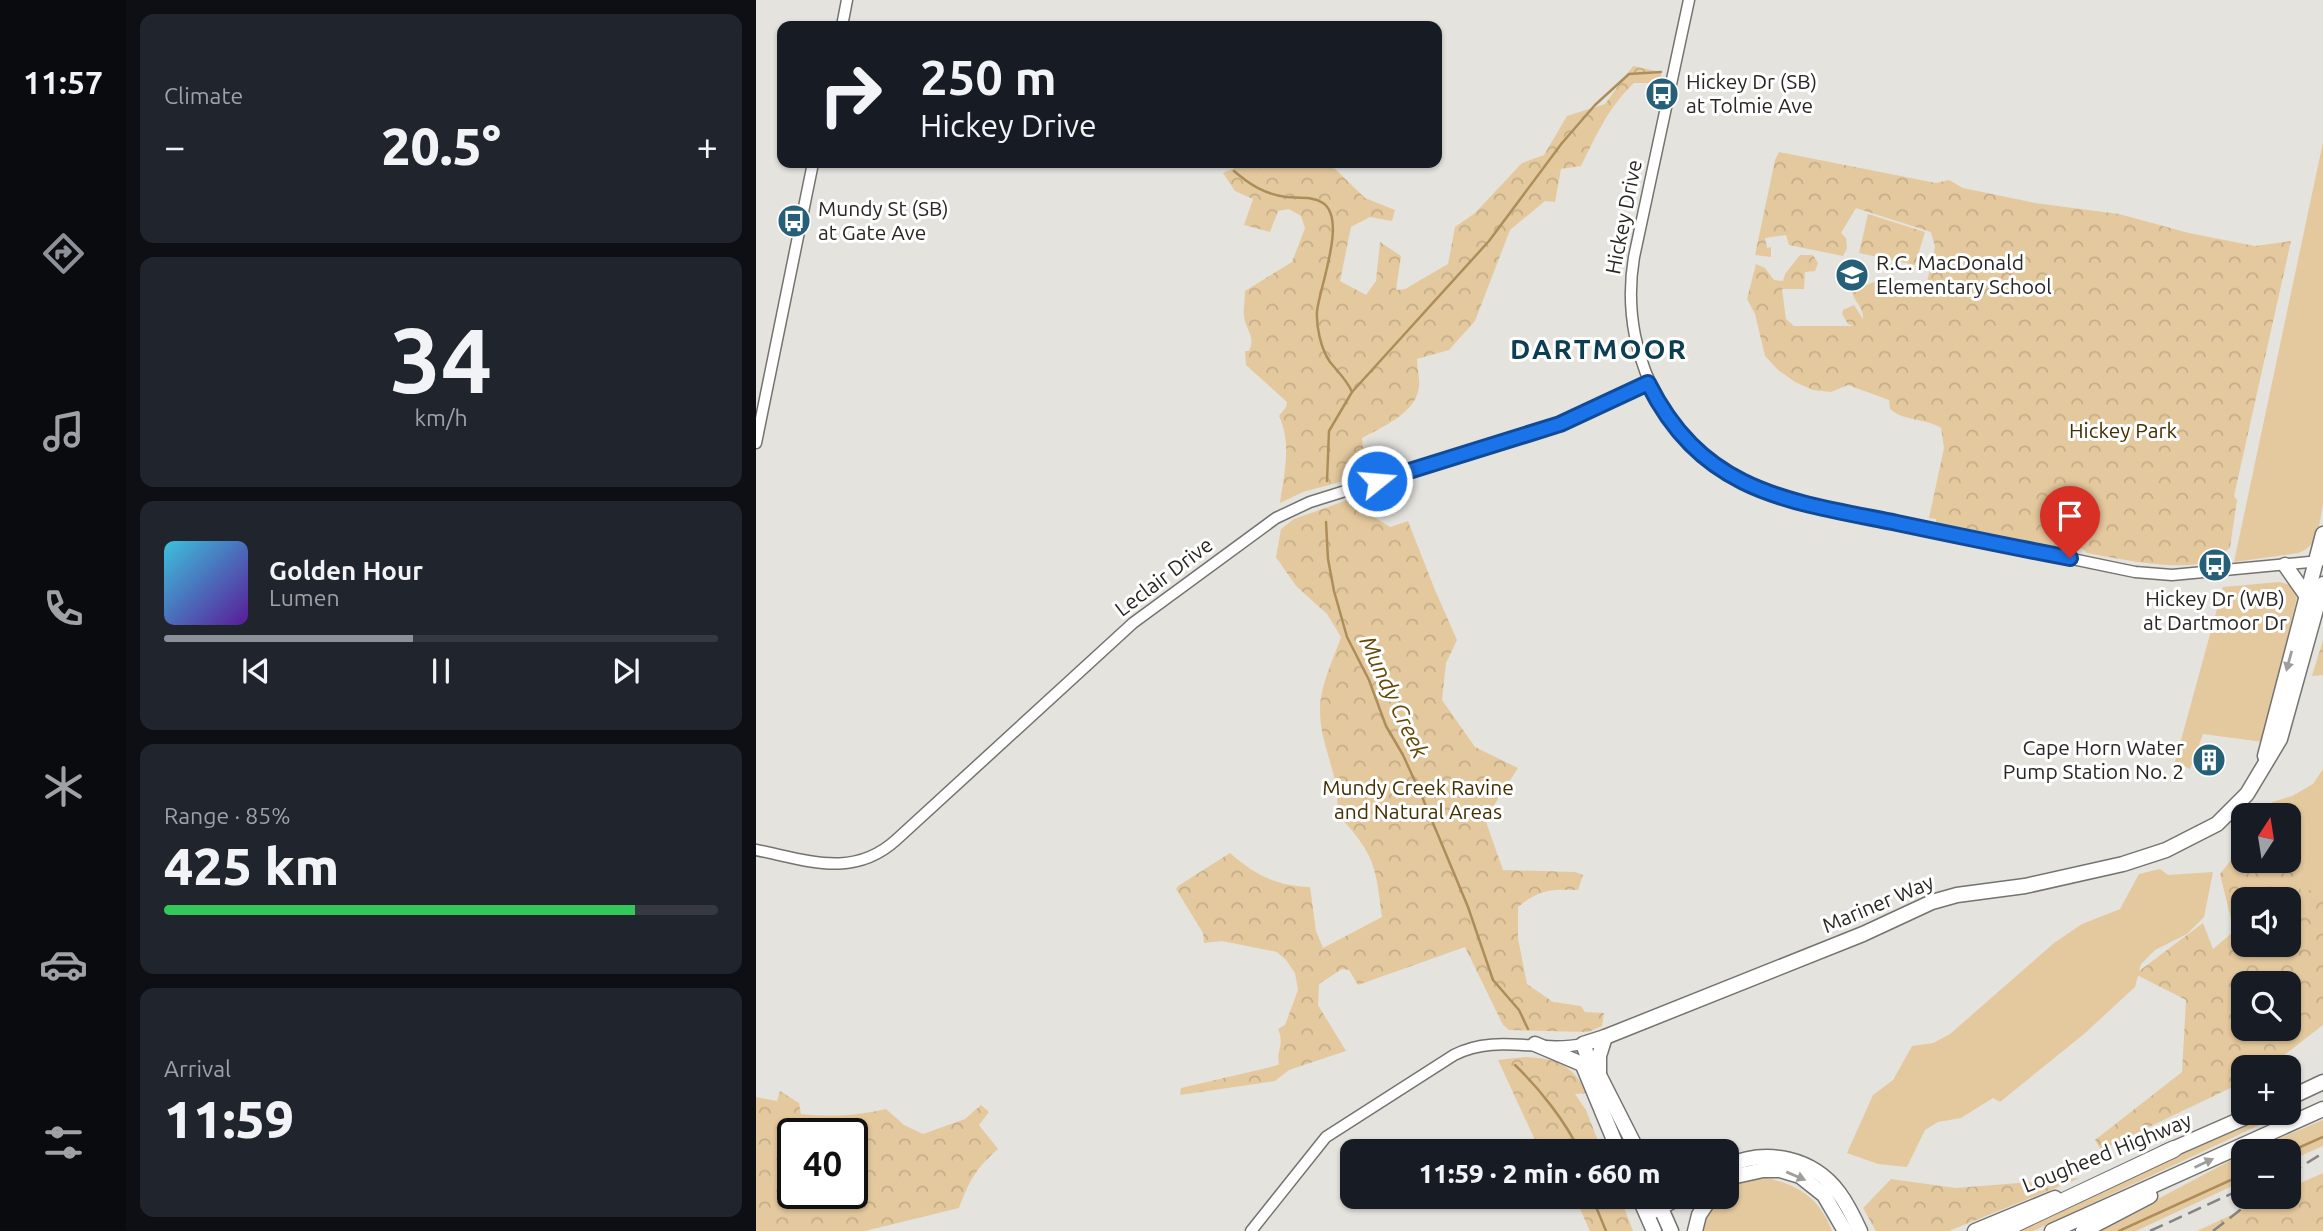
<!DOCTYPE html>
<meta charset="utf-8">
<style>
:root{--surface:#171b24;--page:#20242c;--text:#f1f3f6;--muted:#9ea1a6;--line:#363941;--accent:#8c9099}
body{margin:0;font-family:Ubuntu,sans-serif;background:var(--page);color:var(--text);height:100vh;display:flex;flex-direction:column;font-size:26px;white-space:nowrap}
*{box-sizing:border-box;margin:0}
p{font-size:23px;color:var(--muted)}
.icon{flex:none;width:38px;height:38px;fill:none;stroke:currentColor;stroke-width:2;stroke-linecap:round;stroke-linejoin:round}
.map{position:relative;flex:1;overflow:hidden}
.drawer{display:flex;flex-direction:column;gap:14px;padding:14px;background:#0d0f14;width:630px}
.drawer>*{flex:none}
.top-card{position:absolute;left:21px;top:21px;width:665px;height:147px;border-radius:14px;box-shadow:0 2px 5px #0004;background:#171b24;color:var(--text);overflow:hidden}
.needle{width:46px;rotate:12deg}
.controls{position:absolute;left:1475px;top:803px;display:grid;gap:14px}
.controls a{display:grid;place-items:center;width:70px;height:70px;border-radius:14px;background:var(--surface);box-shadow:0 2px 5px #0004;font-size:35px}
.speed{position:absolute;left:21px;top:1118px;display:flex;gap:14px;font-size:35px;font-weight:700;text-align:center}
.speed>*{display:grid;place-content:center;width:91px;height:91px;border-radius:50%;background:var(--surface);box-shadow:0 2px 5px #0004;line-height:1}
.speed .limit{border:4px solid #111;border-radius:10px;background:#fff;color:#111}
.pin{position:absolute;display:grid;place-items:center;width:60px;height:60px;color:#fff;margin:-72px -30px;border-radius:50% 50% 50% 0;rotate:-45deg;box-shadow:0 0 7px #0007}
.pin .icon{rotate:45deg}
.me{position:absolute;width:77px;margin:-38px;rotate:73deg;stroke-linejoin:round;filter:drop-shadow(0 0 5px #0008)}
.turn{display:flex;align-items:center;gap:24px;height:147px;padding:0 28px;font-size:32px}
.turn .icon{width:91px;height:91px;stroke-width:2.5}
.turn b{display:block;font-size:49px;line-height:60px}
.big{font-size:52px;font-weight:800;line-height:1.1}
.drawer .tile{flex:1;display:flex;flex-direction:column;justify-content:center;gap:10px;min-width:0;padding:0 24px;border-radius:14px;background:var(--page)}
.drawer .dial{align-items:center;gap:0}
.dial b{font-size:91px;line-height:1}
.song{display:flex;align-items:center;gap:21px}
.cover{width:84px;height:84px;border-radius:10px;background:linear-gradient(135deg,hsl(190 70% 55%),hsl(270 70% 35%))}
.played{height:7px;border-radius:4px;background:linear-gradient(90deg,var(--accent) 45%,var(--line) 45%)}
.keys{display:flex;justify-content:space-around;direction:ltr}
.heat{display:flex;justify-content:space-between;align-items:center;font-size:38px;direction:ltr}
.charge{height:10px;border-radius:5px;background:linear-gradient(90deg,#34c759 85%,var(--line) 0)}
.trip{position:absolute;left:584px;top:1139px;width:399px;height:70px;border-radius:14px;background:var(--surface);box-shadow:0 2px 5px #0004;font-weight:800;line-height:70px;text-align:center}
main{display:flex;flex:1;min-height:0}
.tabs{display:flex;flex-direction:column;width:126px;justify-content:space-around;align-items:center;background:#090b0e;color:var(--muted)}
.tabs .icon{width:49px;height:49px}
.tabs .selected{color:var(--accent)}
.tabs b{font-size:32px;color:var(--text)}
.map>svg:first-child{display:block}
.grass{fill:#e5c99e}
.forest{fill:url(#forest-crowns);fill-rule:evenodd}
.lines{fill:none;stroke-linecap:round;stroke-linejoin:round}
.stream{stroke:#ad8e5b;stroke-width:2.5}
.minor-casing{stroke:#75736f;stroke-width:13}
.major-casing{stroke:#75736f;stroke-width:17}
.highway-casing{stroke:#75736f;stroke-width:18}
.minor{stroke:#fff;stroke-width:10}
.major{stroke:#fff;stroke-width:14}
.highway{stroke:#fff;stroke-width:16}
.rail{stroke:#868481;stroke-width:2.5;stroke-dasharray:14 7;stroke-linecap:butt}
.oneway{fill:#9e9e9d}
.route-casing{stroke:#114b97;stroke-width:18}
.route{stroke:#1a73e8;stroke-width:12}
.labels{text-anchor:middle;stroke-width:6;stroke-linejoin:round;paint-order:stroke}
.poi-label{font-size:21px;fill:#282725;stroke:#fff;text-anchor:start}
.street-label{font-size:21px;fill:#282725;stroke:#fff}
.park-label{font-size:21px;fill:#432e01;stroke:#fff}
.water-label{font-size:23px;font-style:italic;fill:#684805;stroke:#fff}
.district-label{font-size:28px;font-weight:bold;letter-spacing:2px;fill:#0c3d51;stroke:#fff}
</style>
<main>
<nav class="tabs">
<b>11:57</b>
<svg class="icon selected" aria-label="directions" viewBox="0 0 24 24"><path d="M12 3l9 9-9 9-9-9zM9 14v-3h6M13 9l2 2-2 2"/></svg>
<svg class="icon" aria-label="music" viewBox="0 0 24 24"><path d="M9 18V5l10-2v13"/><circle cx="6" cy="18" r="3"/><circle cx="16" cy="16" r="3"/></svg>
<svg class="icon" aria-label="phone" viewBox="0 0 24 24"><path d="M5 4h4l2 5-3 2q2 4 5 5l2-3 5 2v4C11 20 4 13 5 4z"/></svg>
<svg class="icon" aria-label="climate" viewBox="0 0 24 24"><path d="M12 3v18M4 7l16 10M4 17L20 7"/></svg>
<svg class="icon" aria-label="car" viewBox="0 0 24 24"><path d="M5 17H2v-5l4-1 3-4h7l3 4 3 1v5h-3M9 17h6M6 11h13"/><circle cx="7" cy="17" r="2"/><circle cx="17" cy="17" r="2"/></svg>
<svg class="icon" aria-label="filters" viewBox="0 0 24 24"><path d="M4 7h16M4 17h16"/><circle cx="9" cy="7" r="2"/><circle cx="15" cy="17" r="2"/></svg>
</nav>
<section class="drawer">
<div class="tile"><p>Climate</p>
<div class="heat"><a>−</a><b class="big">20.5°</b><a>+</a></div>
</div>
<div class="tile dial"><b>34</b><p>km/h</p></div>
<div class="tile">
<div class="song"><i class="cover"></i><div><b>Golden Hour</b><p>Lumen</p></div></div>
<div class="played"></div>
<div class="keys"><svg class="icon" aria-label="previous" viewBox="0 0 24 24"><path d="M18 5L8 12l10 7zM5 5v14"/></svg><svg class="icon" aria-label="pause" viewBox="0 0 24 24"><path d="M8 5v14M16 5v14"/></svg><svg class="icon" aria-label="next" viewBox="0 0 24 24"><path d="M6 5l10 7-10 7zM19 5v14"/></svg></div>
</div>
<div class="tile"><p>Range · 85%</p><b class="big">425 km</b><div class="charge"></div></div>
<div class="tile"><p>Arrival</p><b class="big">11:59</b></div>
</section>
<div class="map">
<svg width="1567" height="1231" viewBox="0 0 1567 1231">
<defs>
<pattern id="forest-crowns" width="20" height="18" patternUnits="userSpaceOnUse" patternTransform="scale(1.75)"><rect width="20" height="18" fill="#e5c99e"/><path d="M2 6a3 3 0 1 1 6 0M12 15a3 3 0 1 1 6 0" fill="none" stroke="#c4ad88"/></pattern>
</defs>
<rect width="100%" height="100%" fill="#e5e3de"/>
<g class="grass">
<path d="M 1567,142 L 1567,504 C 1563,523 1563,547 1542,553 L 1478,562 Z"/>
<path d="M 1523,582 C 1534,584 1538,587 1541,597 L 1507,742 L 1447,734 L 1434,769 L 1419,762 L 1467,587 Z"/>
<path d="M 1567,769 L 1567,886 L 1545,894 L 1536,796 L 1557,784 Z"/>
<path d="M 1404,869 L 1412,875 L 1457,872 L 1448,917 L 1431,934 L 1399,950 L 1385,964 L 1379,987 L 1328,1034 L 1244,1102 L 1237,1098 L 1205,1118 L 1182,1122 L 1169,1130 L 1151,1167 L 1122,1164 L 1091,1153 L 1117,1095 L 1137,1080 L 1156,1046 L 1177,1043 L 1194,1034 L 1298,943 L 1326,924 L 1364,909 L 1383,874 Z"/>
<path d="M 1513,1113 L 1529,1113 L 1277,1231 L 1257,1231 Z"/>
<path d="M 1567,1120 L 1567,1146 L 1533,1161 L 1533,1152 L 1493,1151 Z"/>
<path d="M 1487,1154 L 1487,1181 L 1380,1231 L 1341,1231 Z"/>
<path d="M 1010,1178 C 1042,1184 1064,1199 1076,1231 L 946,1231 C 949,1218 955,1207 964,1197 L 971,1197 L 971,1190 L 989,1181 Z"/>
</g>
<g class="forest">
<path d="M 877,66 L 905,72 L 906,83 L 878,83 C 853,106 840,136 825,166 L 805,169 L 799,202 L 789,201 L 754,230 L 719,321 L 693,350 L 661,359 C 661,368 664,378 663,387 C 660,413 626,427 606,438 L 610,475 L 547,492 L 524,503 C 528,474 536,443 523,416 L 530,407 L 531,402 L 490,365 L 489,351 L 493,351 C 500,336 490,331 488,316 C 487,309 489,299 489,291 L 536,262 L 549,228 L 545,216 L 533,209 L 522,211 L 514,232 L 488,225 L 497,199 L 479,191 L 467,173 L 491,163 L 564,163 L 575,165 L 609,198 L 639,210 L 636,221 L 614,217 L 595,227 L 584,281 L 610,295 L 620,281 L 624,242 L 645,256 L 640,290 L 649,289 L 692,264 L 699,227 L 719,213 L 766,163 L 788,155 L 811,116 L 849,104 Z"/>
<path d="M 1023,152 L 1180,183 L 1193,180 L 1207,188 L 1279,203 L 1363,214 L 1433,233 L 1499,246 L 1535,241 L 1478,496 L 1481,500 L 1474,548 C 1466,553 1460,559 1452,562 C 1420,571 1363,559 1331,553 L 1327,549 L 1314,547 L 1311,549 L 1180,522 L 1180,519 L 1173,518 L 1188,448 L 1185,428 C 1169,418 1147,421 1134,409 L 1133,400 L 1092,385 L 1075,392 L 1057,390 L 1039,382 L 1022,370 L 1009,356 L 999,314 L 991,299 L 1000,264 L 1009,268 L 1018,280 L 1027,281 L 1029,274 L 1044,255 L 1057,255 L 1062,263 L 1059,271 L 1049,272 L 1048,289 L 1026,289 L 1030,319 L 1038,326 L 1098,326 L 1092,324 L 1086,314 L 1087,310 L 1098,305 L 1107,319 C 1108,308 1099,303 1096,292 L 1117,282 L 1169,291 L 1179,247 L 1175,232 L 1100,208 L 1085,233 L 1090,238 L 1091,248 L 1087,256 L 1033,245 L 1030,235 L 1009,238 L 1011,248 L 1015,247 L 1015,257 L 999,255 L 1019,160 Z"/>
<path d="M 1112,214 L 1169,232 L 1159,265 L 1103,253 Z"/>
<path d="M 603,496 L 610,512 L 634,527 L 652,521 L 679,590 L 701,640 L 690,663 L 686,700 L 719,747 L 762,768 L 729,819 L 747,870 L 819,872 L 827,875 L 822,890 C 795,889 784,889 762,907 L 762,938 L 771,984 L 797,1002 L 825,1006 L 829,1012 L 848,1013 L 846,1026 L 832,1032 L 753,1030 L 747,1025 L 709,947 L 602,985 L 593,970 L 586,969 L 563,984 L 562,1005 L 590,1051 L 533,1070 L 519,1081 L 424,1095 L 425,1088 L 523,1065 C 520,1049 529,1046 522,1029 L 529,1025 L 542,990 L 539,973 L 530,960 L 521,952 L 466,941 L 448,943 L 447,933 L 420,889 L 422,886 L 474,853 C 499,875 520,886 554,887 L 560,931 L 567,948 L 626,917 C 620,865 618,853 581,814 C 585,776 564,747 564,711 C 564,685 577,661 585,637 L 571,614 L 540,586 L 520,557 L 525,529 L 538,519 Z"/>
<path d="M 1567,640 L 1567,675 L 1556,676 Z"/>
<path d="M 1536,796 L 1545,893 L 1567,886 L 1567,1025 L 1513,1067 L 1488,1068 L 1487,1082 L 1345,1150 L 1339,1140 L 1426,1072 L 1430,1000 L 1379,974 L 1447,923 L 1457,949 L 1478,931 L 1464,874 L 1487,845 L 1488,861 L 1533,861 L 1533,816 L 1509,815 L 1516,802 ZM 1488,900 L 1533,900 L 1533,945 L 1488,945 ZM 1488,984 L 1533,984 L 1533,1029 L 1488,1029 Z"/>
<path d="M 769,1057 C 806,1059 812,1064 833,1093 L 819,1094 L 830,1110 L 846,1151 L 784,1151 L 742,1060 Z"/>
<path d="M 24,1091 L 43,1103 L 45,1114 C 75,1117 100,1116 130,1109 L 148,1125 L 167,1134 L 209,1119 L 225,1105 L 233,1112 L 223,1125 L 242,1149 C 220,1168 213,1181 203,1208 L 109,1231 L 0,1231 L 0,1097 L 21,1101 ZM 37,1134 L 96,1134 L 96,1194 L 37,1194 Z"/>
<path d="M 1567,1173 L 1567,1231 L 1441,1231 L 1514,1197 L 1533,1197 L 1533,1188 Z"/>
<path d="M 1324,1178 L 1193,1231 L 1120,1231 L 1107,1208 L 1135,1179 L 1200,1188 Z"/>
<path d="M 812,1197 L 864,1197 L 877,1231 L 834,1231 L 824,1209 Z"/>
</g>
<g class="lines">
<g class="stream">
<path d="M 478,171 C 494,185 509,194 530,197 C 542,198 556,196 567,203 C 591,219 564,286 561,311 C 560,327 565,349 574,362 C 582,372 591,380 596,392"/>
<path d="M 571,481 L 573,431 L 596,392 L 733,241 L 806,143 L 839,105 L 873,74 L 905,72"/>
<path d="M 570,522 L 572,559 L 578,591 L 591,637 L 613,680 L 630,726 L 647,755 L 667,799 L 712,907 L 737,980 L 763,1010 L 772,1029"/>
<path d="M 759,1065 C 783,1088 810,1122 824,1152"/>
<path d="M 1533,1152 L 1567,1137"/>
<path d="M 836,1197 L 850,1231"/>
<path d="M 1363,1231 L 1488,1174"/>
</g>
<defs>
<g id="minor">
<path d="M 933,0 L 878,257 C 860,364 922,466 1026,499 L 1379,572 L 1416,575 L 1564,561"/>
<path d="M 86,26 L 91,0"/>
<path d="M 0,443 L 57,163"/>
<path d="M 0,850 C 51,860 97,879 140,840 L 377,623 L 520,518 L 554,502 L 804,424 L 893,383"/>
<path d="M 495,1231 L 570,1137 L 698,1055 C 740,1033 783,1053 827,1044"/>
</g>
<g id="major">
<path d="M 1529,565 L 1550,595"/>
<path d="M 1509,756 L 1567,534"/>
<path d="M 779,1044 L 826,1064"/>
<path d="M 826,1063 L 863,1152"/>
<path d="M 843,1075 L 843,1056 L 849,1037"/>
<path d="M 1533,1098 L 1567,1082"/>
<path d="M 882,1152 L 843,1075 L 836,1068 L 827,1044 L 849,1037 L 1107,934 L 1176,902 L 1201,895 L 1269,886 L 1367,864 L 1410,850 L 1461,824 L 1491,794 L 1524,739 L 1567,584"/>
<path d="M 1408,1153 L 1499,1113"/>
<path d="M 971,1166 C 1011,1148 1057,1158 1083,1193 C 1092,1205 1098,1218 1104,1231"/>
<path d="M 971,1178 L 1007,1170 L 1024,1170 L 1044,1176 L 1068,1195 L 1089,1231"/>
<path d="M 883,1197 L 898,1231"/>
<path d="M 900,1197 L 915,1231"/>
<path d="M 891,1214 L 925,1197"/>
<path d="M 939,1231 L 943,1215 L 955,1197"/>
<path d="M 1219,1231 L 1299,1198"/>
<path d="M 1296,1231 L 1567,1109"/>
<path d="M 1327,1231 L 1394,1196"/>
</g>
<path id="highway" d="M 1244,1231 L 1418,1149"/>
</defs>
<use href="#minor" class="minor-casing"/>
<use href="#major" class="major-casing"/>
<use href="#highway" class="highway-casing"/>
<use href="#minor" class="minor"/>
<use href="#major" class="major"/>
<use href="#highway" class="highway"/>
<g class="rail">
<path d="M 1533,1174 L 1567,1153"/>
<path d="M 1394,1231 L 1488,1188"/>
<path d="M 1457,1231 L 1501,1197"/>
</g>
</g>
<defs><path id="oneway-solid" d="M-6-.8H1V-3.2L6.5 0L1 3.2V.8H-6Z" transform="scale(1.75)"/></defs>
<g class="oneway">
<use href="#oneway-solid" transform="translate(1533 661) rotate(105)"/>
<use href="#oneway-solid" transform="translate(1448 1163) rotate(-25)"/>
<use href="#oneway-solid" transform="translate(1040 1176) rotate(23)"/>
</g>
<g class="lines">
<defs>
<path id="route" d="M 621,481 L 804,424 L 892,383 C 947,493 1032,501 1141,523 C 1198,535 1256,547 1314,558"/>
</defs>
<use href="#route" class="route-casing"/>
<use href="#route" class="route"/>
</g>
<defs>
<symbol id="bus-disc" viewBox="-11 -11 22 22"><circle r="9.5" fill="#255f78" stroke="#fff"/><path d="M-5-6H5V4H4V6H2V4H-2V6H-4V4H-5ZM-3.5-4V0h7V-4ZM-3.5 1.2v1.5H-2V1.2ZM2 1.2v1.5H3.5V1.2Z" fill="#fff"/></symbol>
<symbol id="school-disc" viewBox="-11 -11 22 22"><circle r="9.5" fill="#255f78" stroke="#fff"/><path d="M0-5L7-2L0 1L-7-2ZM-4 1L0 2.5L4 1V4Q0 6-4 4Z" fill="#fff"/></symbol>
<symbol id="building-disc" viewBox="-11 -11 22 22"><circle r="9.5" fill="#255f78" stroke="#fff"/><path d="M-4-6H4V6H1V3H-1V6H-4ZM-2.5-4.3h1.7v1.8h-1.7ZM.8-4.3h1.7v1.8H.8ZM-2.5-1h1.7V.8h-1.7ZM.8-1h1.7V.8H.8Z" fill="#fff"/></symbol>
</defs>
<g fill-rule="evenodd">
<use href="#bus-disc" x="887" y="75" width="38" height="38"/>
<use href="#bus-disc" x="19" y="202" width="38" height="38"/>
<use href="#school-disc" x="1077" y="256" width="38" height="38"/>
<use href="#bus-disc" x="1440" y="546" width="38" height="38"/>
<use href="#building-disc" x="1434" y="741" width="38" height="38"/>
</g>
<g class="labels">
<g class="poi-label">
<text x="930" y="89">Hickey Dr (SB)<tspan x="930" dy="24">at Tolmie Ave</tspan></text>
<text x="62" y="216">Mundy St (SB)<tspan x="62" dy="24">at Gate Ave</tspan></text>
<text x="1120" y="270">R.C. MacDonald<tspan x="1120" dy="24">Elementary School</tspan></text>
<text x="1459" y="606" text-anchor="middle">Hickey Dr (WB)<tspan x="1459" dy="24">at Dartmoor Dr</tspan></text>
<text x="1428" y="755" text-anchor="end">Cape Horn Water<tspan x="1428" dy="24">Pump Station No. 2</tspan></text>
</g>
<g class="street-label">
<text transform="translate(868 217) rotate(-79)" y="7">Hickey Drive</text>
<text transform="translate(408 577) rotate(-37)" y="7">Leclair Drive</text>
<text transform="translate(1122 904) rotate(-23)" y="7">Mariner Way</text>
<text transform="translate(1351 1153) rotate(-22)" y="7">Lougheed Highway</text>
</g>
<g class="park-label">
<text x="1367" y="438">Hickey Park</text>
<text x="662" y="795">Mundy Creek Ravine<tspan x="662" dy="24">and Natural Areas</tspan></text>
</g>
<g class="water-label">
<text transform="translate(638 697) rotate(65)" y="8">Mundy Creek</text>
</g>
<g class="district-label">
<text x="843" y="359">DARTMOOR</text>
</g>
</g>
</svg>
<div class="controls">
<a><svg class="needle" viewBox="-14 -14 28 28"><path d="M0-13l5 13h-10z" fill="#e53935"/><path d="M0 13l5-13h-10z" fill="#9ea1a6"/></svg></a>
<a><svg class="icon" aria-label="sound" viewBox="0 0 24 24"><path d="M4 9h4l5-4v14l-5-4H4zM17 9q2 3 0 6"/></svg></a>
<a><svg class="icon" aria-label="search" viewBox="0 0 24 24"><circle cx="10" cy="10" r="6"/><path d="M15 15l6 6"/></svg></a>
<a>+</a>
<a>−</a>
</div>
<div class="speed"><div class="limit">40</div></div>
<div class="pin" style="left:1314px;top:558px;background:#d93025"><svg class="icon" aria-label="arrive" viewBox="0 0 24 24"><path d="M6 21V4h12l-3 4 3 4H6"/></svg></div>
<svg class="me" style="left:621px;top:481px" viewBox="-20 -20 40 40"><circle r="17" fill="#1a73e8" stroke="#fff" stroke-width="3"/><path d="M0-11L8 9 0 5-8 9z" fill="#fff"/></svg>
<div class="trip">11:59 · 2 min · 660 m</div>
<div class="top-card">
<div class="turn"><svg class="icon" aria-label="right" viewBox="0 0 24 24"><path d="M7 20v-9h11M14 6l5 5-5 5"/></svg><div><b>250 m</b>Hickey Drive</div></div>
</div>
</div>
</main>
